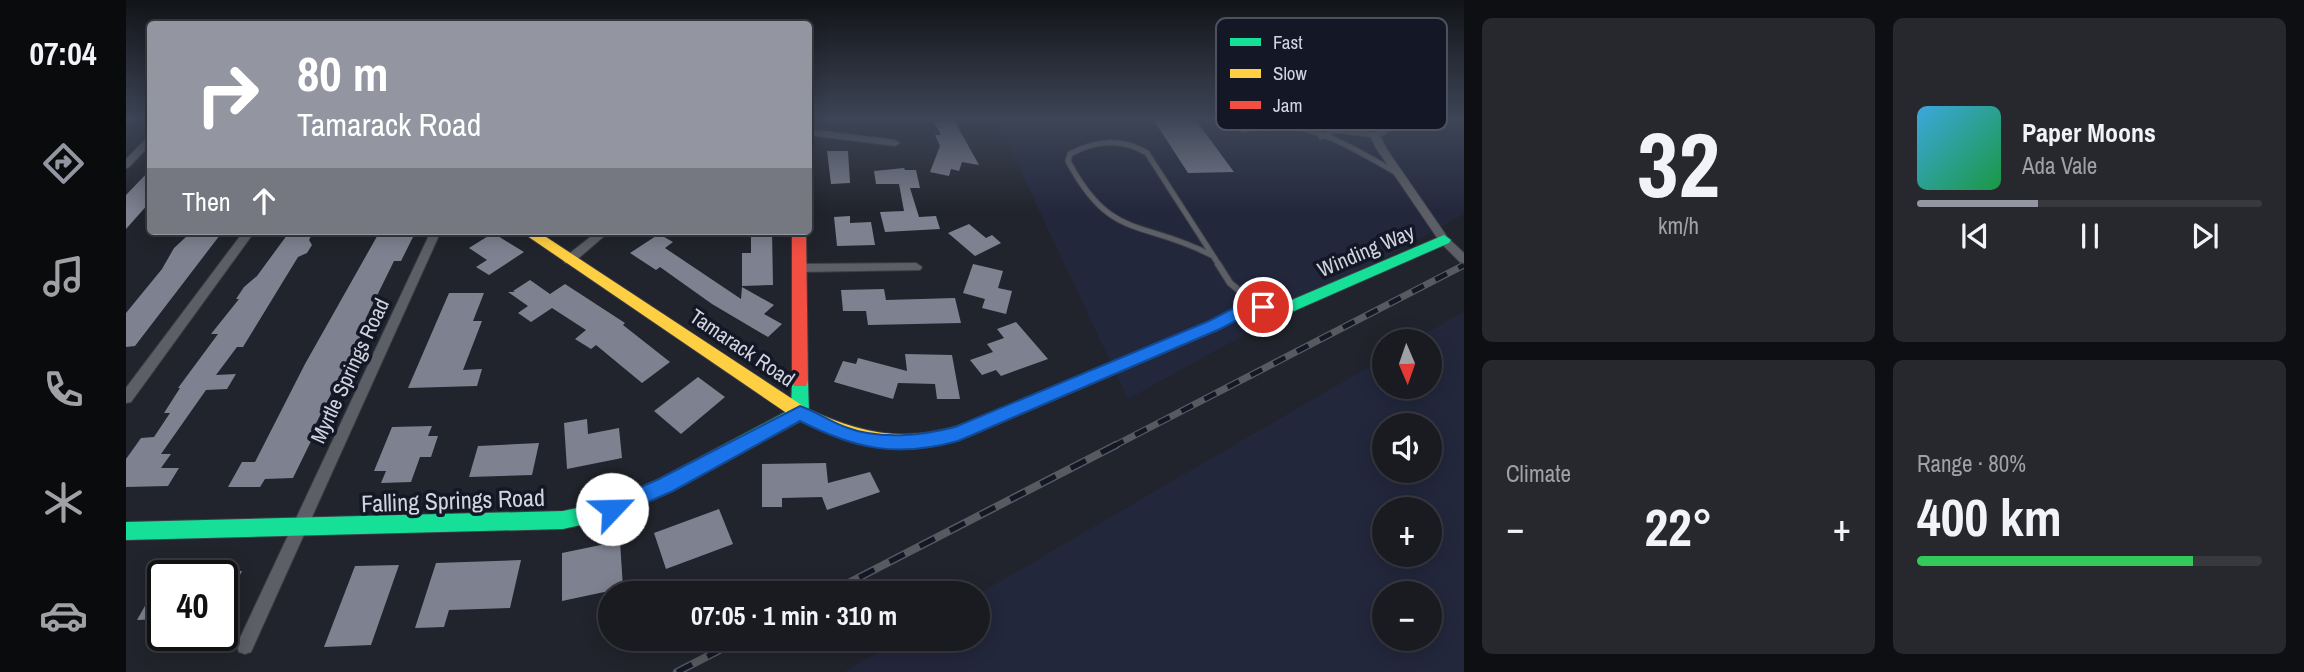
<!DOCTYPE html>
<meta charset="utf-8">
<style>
:root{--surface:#191b21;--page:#26282e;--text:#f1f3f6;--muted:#9fa1a5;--line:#37393f;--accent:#9396a0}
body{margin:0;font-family:"Archivo Narrow",sans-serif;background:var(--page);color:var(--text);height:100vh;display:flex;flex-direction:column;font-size:26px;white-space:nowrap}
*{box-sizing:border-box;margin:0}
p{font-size:23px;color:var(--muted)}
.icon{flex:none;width:38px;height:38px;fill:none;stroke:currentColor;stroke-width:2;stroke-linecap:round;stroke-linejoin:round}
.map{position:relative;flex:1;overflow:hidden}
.details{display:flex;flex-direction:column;gap:18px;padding:18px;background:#0e0f12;width:840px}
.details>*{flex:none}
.guide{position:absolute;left:21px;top:21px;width:665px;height:214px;border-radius:7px;box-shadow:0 4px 18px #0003,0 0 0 2px var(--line);background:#9396a0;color:#fff;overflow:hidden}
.needle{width:46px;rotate:178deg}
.tools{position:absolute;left:1246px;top:329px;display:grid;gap:14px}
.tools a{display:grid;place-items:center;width:70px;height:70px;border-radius:50%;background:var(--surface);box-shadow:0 4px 18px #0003,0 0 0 2px var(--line);font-size:35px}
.speed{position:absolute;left:21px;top:560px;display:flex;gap:14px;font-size:35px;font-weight:700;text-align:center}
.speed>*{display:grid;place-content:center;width:91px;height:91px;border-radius:50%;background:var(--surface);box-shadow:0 4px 18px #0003,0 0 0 2px var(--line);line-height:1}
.speed .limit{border:4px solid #111;border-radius:10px;background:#fff;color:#111}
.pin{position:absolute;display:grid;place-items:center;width:60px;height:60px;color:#fff;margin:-30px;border:4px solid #fff;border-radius:50%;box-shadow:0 2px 7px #0007}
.me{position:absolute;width:77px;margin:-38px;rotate:66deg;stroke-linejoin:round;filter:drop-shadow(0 0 5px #0008)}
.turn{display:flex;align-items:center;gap:24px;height:147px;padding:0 35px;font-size:32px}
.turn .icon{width:91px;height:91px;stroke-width:2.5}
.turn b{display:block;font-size:49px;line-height:60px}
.then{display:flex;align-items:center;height:66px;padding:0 35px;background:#0003;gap:14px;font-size:26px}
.big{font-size:52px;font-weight:700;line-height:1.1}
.details .widget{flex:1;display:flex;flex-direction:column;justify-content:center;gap:10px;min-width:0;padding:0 24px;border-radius:10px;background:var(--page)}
.details .dial{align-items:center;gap:0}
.dial b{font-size:91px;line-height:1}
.song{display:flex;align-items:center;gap:21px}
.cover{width:84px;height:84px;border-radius:10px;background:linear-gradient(135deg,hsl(200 70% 55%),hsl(140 70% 35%))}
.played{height:7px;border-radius:4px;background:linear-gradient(90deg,var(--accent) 35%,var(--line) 35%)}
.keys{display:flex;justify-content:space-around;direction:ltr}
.heat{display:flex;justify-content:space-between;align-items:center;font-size:38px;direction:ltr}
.charge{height:10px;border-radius:5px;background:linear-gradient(90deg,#34c759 80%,var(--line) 0)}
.details .tiles{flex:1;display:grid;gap:18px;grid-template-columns:repeat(2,1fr)}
.trip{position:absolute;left:472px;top:581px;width:392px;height:70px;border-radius:35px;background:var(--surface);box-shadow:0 4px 18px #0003,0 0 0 2px var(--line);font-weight:700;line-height:70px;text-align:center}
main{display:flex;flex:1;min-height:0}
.dock{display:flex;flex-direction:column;width:126px;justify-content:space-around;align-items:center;background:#0a0b0d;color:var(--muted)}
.dock .icon{width:49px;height:49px}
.dock .current{color:var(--accent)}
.dock b{font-size:32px;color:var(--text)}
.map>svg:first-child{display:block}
.built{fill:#23273c;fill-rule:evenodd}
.building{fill:#7e8290}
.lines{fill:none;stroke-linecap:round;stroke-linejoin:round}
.lane-far1-casing{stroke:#3b3e45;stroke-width:7}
.lane-casing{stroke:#3b3e45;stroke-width:8}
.street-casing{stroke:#3b3e45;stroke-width:2}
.fast-casing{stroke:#3b3e45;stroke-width:2}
.slow-casing{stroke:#3b3e45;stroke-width:2}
.jam-casing{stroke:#3b3e45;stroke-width:2}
.lane-far1{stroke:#5c5f66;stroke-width:5}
.lane{stroke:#5c5f66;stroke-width:6}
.street{fill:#5c5f66;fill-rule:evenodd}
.fast{fill:#16e098;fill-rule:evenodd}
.slow{fill:#ffcf43;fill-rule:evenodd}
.jam{fill:#f24e42;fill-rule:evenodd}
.rail-far1-casing{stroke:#585a61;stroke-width:7}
.rail-casing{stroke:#585a61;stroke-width:8}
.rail-far1{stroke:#141726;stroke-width:4.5;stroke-dasharray:13;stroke-linecap:butt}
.rail{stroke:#141726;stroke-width:5;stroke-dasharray:17;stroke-linecap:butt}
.route{fill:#1a73e8;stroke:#114b97;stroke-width:2}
.labels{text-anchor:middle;stroke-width:7;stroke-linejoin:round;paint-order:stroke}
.street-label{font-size:21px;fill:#d1d4df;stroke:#141726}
.near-street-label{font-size:24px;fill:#d1d4df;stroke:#141726}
.key{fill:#141726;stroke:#4d505e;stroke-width:2}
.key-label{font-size:19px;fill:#d1d4df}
</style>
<main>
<nav class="dock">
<b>07:04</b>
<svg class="icon current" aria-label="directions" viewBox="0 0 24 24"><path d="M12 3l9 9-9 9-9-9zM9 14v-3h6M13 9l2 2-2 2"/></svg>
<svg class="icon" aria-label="music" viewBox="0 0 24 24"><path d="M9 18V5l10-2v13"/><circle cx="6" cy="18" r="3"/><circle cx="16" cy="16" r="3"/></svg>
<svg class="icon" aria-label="phone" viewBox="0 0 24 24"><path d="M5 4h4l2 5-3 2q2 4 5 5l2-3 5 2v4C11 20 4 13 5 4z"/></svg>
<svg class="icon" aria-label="climate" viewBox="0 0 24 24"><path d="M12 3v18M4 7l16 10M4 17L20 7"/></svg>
<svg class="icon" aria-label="car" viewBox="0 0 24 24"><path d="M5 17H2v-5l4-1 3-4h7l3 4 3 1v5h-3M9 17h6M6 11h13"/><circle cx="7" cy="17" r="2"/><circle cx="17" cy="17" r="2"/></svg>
</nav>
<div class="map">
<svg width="1338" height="672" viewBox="0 0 1338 672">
<rect width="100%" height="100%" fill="#21242c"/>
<g class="built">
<path d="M 870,119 L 1338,119 L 1338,214 L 1002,399 Z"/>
<path d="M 1338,311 L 1338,672 L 718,672 L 775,639 L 852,639 L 852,594 L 1258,358 L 1258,387 L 1304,387 L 1304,341 L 1287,341 ZM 1258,425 L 1304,425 L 1304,471 L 1258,471 ZM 1258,509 L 1304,509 L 1304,555 L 1258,555 ZM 1258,593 L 1304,593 L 1304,639 L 1258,639 Z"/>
</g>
<g class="building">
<path d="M 1027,119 L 1069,119 L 1108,172 L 1062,173 Z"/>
<path d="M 828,120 L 853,165 L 836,162 L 833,171 L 825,169 L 823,176 L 804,172 L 814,146 L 809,135 L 815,135 L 808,122 Z"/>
<path d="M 701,151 L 722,151 L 724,183 L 705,184 Z"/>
<path d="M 778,168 L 779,170 L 790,170 L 794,188 L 784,188 L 793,217 L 810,216 L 814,229 L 759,232 L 754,212 L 778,211 L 773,184 L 750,184 L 748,171 Z"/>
<path d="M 24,170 L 24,202 L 0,229 L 0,195 Z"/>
<path d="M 724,216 L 724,223 L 745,222 L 749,245 L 711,246 L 708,217 Z"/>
<path d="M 843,224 L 860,238 L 866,235 L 875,243 L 849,256 L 822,233 Z"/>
<path d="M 164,231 L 188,231 L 183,240 L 186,245 L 181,253 L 172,257 L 117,347 L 111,347 L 90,375 L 110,374 L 101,389 L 80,390 L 35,454 L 45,454 L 35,468 L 53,468 L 42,486 L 0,487 L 0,459 L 15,438 L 28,437 L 44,413 L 38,413 L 54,388 L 52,388 L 92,334 L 85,334 L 113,299 L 110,299 L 118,287 L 131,276 Z"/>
<path d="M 254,231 L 290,231 L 275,261 L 268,261 L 240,318 L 244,318 L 185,433 L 189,433 L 167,478 L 139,479 L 134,487 L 102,487 L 116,462 L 129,462 L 179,364 Z"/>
<path d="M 625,231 L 646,231 L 647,285 L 616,286 L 616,253 L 625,253 Z"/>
<path d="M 367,233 L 398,252 L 363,275 L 350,267 L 361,260 L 343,248 Z"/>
<path d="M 533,234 L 547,242 L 539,248 L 615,299 L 616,287 L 648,305 L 638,314 L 656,324 L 642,337 L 586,304 L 534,267 L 530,270 L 504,253 Z"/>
<path d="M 94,235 L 9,346 L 0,347 L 0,313 L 36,269 L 48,248 L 61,236 Z"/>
<path d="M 847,264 L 877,271 L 872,288 L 886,291 L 880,314 L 856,308 L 859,299 L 837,293 Z"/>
<path d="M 404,280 L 424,294 L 439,284 L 499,323 L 497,325 L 544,362 L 516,383 L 470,345 L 465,349 L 449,339 L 460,330 L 426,308 L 405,322 L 392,313 L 402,306 L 382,292 L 389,292 L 387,291 Z"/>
<path d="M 758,289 L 760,300 L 829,298 L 835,323 L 742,325 L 740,311 L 717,311 L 715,290 Z"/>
<path d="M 323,293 L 358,293 L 347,321 L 356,321 L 337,370 L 356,369 L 351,386 L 282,388 Z"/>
<path d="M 890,322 L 922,359 L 875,376 L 870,370 L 856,375 L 844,360 L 867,352 L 861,344 L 878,338 L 871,329 Z"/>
<path d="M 779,354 L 826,355 L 834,399 L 811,399 L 809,384 L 772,383 L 767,399 L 708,382 L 717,361 L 730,364 L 732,358 L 781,371 Z"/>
<path d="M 572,377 L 599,397 L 555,434 L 528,411 Z"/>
<path d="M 461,419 L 462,434 L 493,428 L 496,458 L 441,469 L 438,423 Z"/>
<path d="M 306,426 L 302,436 L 312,436 L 305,457 L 294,457 L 285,482 L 255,483 L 260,471 L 248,471 L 266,427 Z"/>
<path d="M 413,443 L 406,475 L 343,477 L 352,446 Z"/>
<path d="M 700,463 L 702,483 L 744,472 L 754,492 L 701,510 L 696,497 L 656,498 L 656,507 L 636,507 L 636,464 Z"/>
<path d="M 593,509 L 607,544 L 540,569 L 528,533 Z"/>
<path d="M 494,541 L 497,588 L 436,601 L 436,553 Z"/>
<path d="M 395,560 L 384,608 L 323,610 L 318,627 L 289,628 L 310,563 Z"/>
<path d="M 273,565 L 245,645 L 198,647 L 229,566 Z"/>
<path d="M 96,571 L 116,571 L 96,611 Z"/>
<path d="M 37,574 L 37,619 L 11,620 Z"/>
</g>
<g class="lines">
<defs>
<g id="lane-far1">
<path d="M 1117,130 C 1128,128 1138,124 1149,125 C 1192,125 1235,153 1271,173"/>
<path d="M 1195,137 L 1209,130 L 1249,135"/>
<path d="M 1085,255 C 1016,219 985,242 942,161 L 944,154 C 969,140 996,138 1021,153 L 1093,265"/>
</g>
<path id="lane" d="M 1092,264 L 1104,283 L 1132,306"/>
<g id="street">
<path d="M 1253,119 L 1261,119 L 1265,127 L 1260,134 L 1254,136 L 1260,148 L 1322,238 L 1338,253 L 1338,263 L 1334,262 L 1314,242 L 1250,148 L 1244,135 L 1255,127 Z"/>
<path d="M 682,129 L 769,140 L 774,143 L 769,146 L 682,135 Z"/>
<path d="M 24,137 L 24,145 L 3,167 L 0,168 L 0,159 L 21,138 Z"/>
<path d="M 118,231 L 129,231 L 5,402 L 0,403 L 0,388 Z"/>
<path d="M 305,231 L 315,231 L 125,652 L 119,654 L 113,652 L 111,646 L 113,640 Z"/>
<path d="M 472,231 L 484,231 L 447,263 L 439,263 L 437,260 L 439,257 Z"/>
<path d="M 790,263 L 796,267 L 794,270 L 673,272 L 667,268 L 673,264 Z"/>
</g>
<g id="fast">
<path d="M 1318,235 L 1325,240 L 1323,243 L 1168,311 L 1121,314 L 1094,329 L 844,436 L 838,438 L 832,436 L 829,431 L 832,426 L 1084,321 L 1118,304 L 1161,302 Z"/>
<path d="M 674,374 L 680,376 L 682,381 L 683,413 L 680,418 L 547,491 L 486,518 L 437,529 L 0,540 L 0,522 L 437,511 L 484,501 L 533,479 L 665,409 L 666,381 L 668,376 Z"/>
</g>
<path id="slow" d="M 394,231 L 411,231 L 680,408 C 735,434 779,443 838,424 L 844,426 L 847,431 L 844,436 C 776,460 732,449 668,418 Z"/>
<path id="jam" d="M 666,231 L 680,231 L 682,381 L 680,386 L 668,386 L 666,381 Z"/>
</defs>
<use href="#lane-far1" class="lane-far1-casing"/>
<use href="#lane" class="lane-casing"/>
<use href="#street" class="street-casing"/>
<use href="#fast" class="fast-casing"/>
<use href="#slow" class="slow-casing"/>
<use href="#jam" class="jam-casing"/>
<use href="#lane-far1" class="lane-far1"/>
<use href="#lane" class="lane"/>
<use href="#street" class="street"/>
<use href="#fast" class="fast"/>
<use href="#slow" class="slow"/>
<use href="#jam" class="jam"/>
<defs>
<path id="rail-far1" d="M 986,447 L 1338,265"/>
<g id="rail">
<path d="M 703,593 L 990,445"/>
<path d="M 551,672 L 615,639"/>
</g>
</defs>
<use href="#rail-far1" class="rail-far1-casing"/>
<use href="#rail" class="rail-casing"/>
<use href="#rail-far1" class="rail-far1"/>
<use href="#rail" class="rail"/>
</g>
<linearGradient id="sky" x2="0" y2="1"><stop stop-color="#121418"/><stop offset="0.56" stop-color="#3d4556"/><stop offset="1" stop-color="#3d4556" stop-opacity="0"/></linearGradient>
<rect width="1338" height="213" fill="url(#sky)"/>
<path class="route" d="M 1137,302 L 1142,303 L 1145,307 L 1142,311 L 1121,315 L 1094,329 L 832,441 C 771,458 729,449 674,421 L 547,491 L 492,515 L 486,518 L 479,515 L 476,509 L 479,503 L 533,479 L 674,406 C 689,411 703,421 719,427 C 753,440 795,436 829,427 L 1083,321 L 1112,306 Z"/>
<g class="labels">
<g class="street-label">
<text transform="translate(1240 251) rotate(-23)" y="7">Winding Way</text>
<text transform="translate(616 348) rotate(34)" y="7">Tamarack Road</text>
<text transform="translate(224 371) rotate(-65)" y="7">Myrtle Springs Road</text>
</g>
<g class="near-street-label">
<text transform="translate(327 501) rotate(-2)" y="8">Falling Springs Road</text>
</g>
</g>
<rect x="1090" y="18" width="231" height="112" rx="10" class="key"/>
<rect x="1104" y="38" width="31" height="8" fill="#16e098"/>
<rect x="1104" y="69" width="31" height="9" fill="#ffcf43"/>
<rect x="1104" y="101" width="31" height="8" fill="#f24e42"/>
<g class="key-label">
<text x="1147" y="49">Fast</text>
<text x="1147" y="80">Slow</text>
<text x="1147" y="112">Jam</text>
</g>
</svg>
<div class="tools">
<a><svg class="needle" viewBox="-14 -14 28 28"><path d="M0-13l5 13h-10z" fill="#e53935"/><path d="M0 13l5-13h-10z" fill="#9fa1a5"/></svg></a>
<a><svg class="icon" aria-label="sound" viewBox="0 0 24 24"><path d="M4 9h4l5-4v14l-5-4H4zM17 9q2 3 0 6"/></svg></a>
<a>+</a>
<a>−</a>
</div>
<div class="speed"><div class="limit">40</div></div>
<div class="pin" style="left:1137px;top:307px;background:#d93025"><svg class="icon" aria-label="arrive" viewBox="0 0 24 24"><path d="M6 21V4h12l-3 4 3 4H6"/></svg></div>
<svg class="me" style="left:486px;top:509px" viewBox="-20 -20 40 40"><circle r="19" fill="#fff"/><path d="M0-13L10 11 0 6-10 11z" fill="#1a73e8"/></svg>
<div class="trip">07:05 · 1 min · 310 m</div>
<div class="guide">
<div class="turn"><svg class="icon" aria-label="right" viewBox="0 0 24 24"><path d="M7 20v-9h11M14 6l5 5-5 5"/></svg><div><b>80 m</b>Tamarack Road</div></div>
<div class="then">Then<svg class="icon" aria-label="ahead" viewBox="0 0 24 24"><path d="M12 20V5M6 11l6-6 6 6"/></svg></div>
</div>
</div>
<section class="details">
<div class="tiles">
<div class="widget dial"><b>32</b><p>km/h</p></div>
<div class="widget">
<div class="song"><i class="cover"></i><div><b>Paper Moons</b><p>Ada Vale</p></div></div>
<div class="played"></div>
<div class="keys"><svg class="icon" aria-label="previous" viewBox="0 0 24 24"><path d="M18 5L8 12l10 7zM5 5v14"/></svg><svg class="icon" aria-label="pause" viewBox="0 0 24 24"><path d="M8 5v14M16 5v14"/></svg><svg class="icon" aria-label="next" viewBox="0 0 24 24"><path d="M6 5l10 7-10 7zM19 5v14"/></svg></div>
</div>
<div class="widget"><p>Climate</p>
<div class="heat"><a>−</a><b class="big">22°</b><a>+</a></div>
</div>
<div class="widget"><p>Range · 80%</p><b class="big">400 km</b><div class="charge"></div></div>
</div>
</section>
</main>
